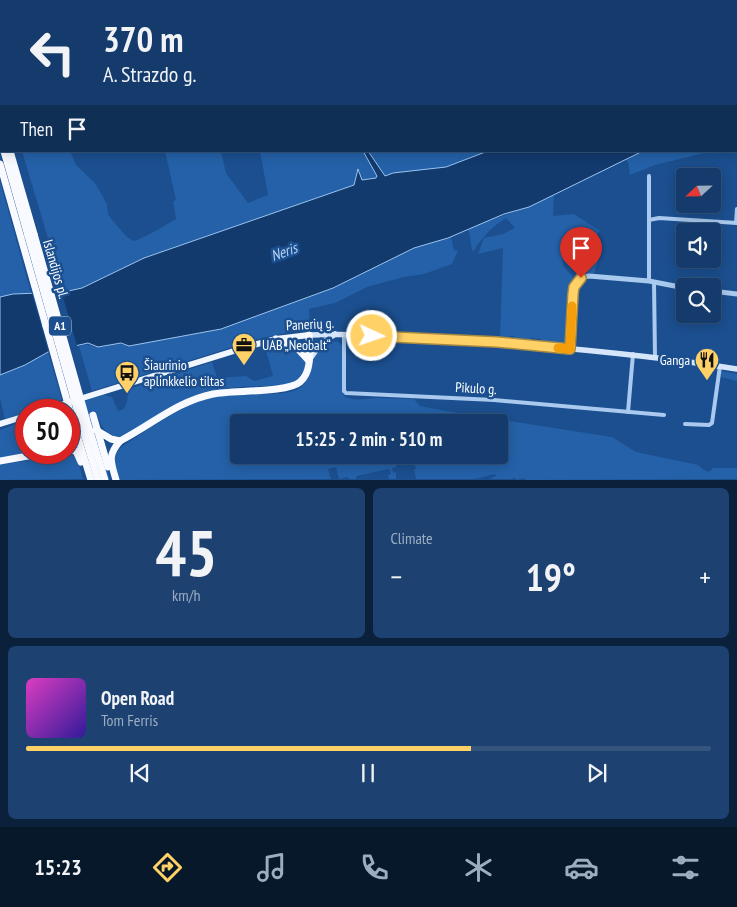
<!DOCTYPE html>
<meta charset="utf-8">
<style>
:root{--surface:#143b6b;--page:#1d4271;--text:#f1f3f6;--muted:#9dadc1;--line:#33557e;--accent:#ffd166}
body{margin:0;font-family:"PT Sans Narrow",sans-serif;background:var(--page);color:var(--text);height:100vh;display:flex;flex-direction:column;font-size:19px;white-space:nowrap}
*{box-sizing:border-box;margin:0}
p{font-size:16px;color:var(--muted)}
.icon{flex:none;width:28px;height:28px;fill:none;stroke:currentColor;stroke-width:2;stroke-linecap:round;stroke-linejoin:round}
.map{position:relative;height:480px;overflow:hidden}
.details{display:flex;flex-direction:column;gap:8px;padding:8px;background:#0b203b;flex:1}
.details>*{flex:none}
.banner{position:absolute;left:0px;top:0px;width:738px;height:152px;box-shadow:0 2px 12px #0003,0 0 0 1px var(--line);background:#143b6b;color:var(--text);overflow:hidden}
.needle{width:32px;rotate:248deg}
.buttons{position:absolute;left:676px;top:168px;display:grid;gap:10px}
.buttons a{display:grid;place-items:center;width:45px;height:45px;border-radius:5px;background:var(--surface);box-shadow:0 2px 12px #0003,0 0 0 1px var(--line);font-size:25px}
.speed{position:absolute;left:15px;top:399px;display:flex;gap:10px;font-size:25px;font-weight:700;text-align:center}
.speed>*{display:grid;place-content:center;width:65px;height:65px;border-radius:50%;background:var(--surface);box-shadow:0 2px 12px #0003,0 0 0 1px var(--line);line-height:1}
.speed .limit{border:8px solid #d22;background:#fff;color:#111}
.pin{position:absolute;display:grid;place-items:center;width:42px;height:42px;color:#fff;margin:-51px -21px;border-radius:50% 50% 50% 0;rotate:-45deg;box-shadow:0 0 5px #0007}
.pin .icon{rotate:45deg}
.me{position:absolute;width:55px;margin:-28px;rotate:93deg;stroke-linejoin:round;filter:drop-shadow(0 0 4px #0008)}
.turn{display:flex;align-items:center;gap:18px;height:105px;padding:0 20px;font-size:22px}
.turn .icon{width:65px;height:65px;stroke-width:2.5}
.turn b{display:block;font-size:35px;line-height:42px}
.then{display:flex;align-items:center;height:48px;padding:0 20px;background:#0003;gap:10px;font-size:19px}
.big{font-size:38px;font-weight:800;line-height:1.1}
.details .tile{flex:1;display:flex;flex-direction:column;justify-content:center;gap:8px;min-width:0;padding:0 18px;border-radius:8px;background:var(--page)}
.details .dial{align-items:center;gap:0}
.dial b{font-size:65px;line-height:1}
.song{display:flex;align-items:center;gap:15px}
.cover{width:60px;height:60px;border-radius:8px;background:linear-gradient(135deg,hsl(310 70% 55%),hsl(250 70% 35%))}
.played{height:5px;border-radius:2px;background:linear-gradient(90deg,var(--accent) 65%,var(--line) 65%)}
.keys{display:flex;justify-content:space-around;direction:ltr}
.heat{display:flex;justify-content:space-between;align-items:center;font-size:28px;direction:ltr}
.details .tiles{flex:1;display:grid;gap:8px;grid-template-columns:1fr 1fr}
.tile:last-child{grid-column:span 2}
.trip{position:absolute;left:230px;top:414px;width:278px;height:50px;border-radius:5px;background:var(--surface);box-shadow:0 2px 12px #0003,0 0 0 1px var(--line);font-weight:800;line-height:50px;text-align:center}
.tabs{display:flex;height:80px;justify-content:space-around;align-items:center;background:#08182b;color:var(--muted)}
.tabs .icon{width:35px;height:35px}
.tabs .active{color:var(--accent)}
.tabs b{font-size:22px;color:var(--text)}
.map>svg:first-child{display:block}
.green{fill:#2461a8;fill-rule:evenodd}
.water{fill:#123a6d;stroke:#9cc4f0}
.pier{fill:#1b4f8f}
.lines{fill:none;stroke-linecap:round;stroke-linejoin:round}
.minor{stroke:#a9c9ee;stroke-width:4}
.tertiary{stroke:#a9c9ee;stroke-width:5}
.secondary{stroke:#d6e6fa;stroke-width:5.5}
.primary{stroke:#f0f6ff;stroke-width:6}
.trunk{stroke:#f8faff;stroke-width:7}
.trunk-bridge{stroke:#f8faff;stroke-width:7}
.route-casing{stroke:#a68842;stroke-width:12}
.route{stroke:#ffd166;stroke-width:9}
.slow{stroke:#f59e0b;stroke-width:9}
.labels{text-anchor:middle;stroke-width:5;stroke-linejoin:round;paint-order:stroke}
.shield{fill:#1b4f8f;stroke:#bbcadd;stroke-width:1}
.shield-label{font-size:12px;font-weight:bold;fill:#fff}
.street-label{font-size:14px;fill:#fff;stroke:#1b4f8f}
.poi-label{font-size:14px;fill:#fff;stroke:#1b4f8f;text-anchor:start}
.water-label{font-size:15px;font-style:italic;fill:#b5d3f5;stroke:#1b4f8f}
</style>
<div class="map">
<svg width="737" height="480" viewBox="0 0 737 480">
<rect width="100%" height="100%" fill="#1b4f8f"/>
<g class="green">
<path d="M 0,0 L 10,1 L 1,1 L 1,74 Z"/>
<path d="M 18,0 L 330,0 L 18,1 Z"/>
<path d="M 342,0 L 558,0 L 342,1 Z"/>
<path d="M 22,151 L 70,151 L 76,165 L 95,183 L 107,204 L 108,214 L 112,220 L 127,237 L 134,241 C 148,236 162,227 176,219 L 173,201 L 176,200 L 165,151 L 221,151 L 226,173 L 248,203 L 268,195 L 260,151 L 363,151 L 377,176 L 376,178 L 364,181 L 360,178 L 360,171 L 357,171 L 356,183 L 354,185 L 144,258 L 82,288 L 64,292 Z"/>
<path d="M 368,151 L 488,151 L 446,167 L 393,173 L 385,176 Z"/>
<path d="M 643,151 L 712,151 L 655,165 L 630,175 L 628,162 L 625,159 Z"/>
<path d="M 0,181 L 31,293 L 13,294 L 0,297 Z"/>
<path d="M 554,195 L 553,216 L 574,214 L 600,231 C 592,237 592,254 598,262 L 595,268 L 595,273 L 580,277 L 562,259 L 564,267 L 575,279 C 565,299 575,325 566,345 L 541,343 L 541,339 L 531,338 L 530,342 L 516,341 L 514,336 L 510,336 L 507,340 L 500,340 L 503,248 L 478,254 L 484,238 L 503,234 L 515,228 L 506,218 C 492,227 482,237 473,252 C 470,244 471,237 468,229 C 497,217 526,209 554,195 Z"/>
<path d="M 451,237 L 454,250 L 458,251 L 452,264 L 424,274 L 404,277 L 367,287 L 335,303 L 309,309 L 310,330 L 290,332 L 258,339 L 92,391 L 79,346 C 90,343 90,347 100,347 C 112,346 117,342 129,346 L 221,329 L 333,288 L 414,248 Z"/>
<path d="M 337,341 L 342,346 L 343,389 L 343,395 C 354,403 366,398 378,398 C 390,398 402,399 414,399 L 420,406 L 446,411 L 612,437 L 636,452 L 698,465 L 704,470 L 709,472 L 713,468 L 737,468 L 737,479 L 525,480 L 525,478 L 516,480 L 515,478 L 511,479 L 491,479 L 491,478 L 496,476 L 495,474 L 475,479 L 416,479 L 414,470 L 416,469 L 413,459 L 396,464 L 396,467 L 392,468 L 393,473 L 396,472 L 396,479 L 389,479 L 388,475 L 391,474 L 390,470 L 388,469 L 357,476 L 356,477 L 356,479 L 349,479 L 348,477 L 339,479 L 336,467 L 328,469 L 331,479 L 118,480 C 115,463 109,458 123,446 C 157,424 187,399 228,395 C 245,393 283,396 296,390 C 321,379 302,347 337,341 ZM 239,422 L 499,422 L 499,455 L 239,455 Z"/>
<path d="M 280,345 C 286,346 289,347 295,351 C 298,353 303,356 305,358 C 311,369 298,380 290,385 C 259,387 224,385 194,396 C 169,405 146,423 124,437 C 107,437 102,429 97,414 L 91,416 L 110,479 L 95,479 L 75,421 L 69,423 L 69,410 L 54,410 L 104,395 L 112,397 L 118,411 C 129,409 126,399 129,389 L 212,362 L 217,378 L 246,376 L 254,381 L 273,376 L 265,347 Z"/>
<path d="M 48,352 L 62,400 L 33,410 L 26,410 L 26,412 L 5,419 L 0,398 L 0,375 L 25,365 Z"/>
<path d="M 721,371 L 737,374 L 737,381 L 721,377 Z"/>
<path d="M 26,420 L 26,452 L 37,453 L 0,459 L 0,430 Z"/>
<path d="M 68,453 C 79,456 80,470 83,479 L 0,480 L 0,465 Z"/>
</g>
<path class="water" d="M 363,151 L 368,151 L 385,176 L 393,173 L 446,167 L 488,151 L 643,151 L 529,207 L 504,214 L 448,238 L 414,248 L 333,288 L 221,329 L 129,346 L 121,343 L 98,347 L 88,343 L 48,352 L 25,365 L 0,375 L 0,297 L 13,294 L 64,292 L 82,288 L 144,258 L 354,185 L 358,169 L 362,180 L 376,178 L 377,176 Z"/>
<path class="pier" d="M 31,290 L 61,290 L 78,349 L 49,354 Z"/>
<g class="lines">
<g class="minor">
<path d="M 649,176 L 649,281"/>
<path d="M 649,220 L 659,218 L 737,223"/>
<path d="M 736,223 L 737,209"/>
<path d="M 654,282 L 655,357"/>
<path d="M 344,335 L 344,391 L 346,393 L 494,400 L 664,415"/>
<path d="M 628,412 L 633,354"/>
<path d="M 685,424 L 709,425 L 712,423 L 720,366"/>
</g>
<g class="tertiary">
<path d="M 712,291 L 737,294"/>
<path d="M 570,349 L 573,294 C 574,284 578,277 589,276 L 649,281 L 685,288"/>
</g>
<g class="secondary">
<path d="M 336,1 L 336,0"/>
<path d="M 309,335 C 382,333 456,339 529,345 C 599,351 668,358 737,369"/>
<path d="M 310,359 L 319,346 L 335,334"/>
</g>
<g class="primary">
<path d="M 736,3 L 737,2"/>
<path d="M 0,131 L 1,130"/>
<path d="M 44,410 L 250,346 L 276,339 L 309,335"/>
<path d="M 0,424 L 26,416"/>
</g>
<g class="trunk">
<path d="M 14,0 L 14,1"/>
<path d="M 0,88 L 1,93"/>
<path d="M 0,116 L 1,120"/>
<path d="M 0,137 L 1,142"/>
<path d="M 4,151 L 28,236"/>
<path d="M 10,151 L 34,234"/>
<path d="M 0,164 L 46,326"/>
<path d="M 276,339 L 298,349 L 309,361"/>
<path d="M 93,415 L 108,467"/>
<path d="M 86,418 L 105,480"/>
<path d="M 80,420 L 98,480"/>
<path d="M 73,422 L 91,480"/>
<path d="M 96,430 L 111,439 L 120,441"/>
<path d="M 69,446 L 73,440 L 75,430"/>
<path d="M 69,450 L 76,451 L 81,462"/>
<path d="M 0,461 L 50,452"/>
<path d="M 116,480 C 111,462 107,456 120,441 C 151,425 178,401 213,394 C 232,390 287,393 300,382 C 313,371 309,350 309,335"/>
</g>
<g class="trunk-bridge">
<path d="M 34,234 L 86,418"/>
<path d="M 28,236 L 80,420"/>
<path d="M 46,326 L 73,422"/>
</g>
</g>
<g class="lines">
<defs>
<path id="route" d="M 372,336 L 497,342 L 570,349 L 573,294 L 574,287 L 581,278"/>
</defs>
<use href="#route" class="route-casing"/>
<use href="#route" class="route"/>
<path class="slow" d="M 558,348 L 570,349 L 572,306"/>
</g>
<defs>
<symbol id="office-pin" viewBox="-11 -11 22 30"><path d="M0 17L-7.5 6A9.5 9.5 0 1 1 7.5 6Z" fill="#ffd166" stroke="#1b4f8f"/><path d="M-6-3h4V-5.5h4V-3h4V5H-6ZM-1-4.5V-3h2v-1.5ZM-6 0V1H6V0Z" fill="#111"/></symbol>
<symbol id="restaurant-pin" viewBox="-11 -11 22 30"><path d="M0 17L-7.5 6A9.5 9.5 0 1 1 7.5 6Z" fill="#ffd166" stroke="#1b4f8f"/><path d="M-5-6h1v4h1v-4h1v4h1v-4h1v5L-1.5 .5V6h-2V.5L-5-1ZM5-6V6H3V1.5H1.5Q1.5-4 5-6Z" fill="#111"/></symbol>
<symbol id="bus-pin" viewBox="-11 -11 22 30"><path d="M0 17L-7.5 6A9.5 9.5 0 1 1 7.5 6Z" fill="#ffd166" stroke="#1b4f8f"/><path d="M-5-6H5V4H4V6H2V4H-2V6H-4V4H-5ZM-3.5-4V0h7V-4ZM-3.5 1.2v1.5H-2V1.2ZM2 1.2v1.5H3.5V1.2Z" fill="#111"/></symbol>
</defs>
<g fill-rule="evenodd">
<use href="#office-pin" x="230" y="331" width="28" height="38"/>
<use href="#restaurant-pin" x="693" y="346" width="28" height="38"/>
<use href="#bus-pin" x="113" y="359" width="28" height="38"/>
</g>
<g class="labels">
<rect class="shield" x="49" y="316.5" width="22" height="19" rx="4"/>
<g class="shield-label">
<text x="60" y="330">A1</text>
</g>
<g class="street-label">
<text transform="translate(56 269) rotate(74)" y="5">Islandijos pl.</text>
<text transform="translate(310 324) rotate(-3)" y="5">Panerių g.</text>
<text transform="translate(476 388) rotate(3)" y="5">Pikulo g.</text>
</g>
<g class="poi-label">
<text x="262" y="350">UAB „Neobalt“</text>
<text x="690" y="365" text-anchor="end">Ganga</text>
<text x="144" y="370">Šiaurinio<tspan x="144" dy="16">aplinkkelio tiltas</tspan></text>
</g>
<g class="water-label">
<text transform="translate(284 252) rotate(-20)" y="5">Neris</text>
</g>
</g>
</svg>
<div class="buttons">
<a><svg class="needle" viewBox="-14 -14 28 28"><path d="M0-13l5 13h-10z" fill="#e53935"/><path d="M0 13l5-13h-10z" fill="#9dadc1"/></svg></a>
<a><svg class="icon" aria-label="sound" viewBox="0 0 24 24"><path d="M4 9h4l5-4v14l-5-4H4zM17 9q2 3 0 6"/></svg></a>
<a><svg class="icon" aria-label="search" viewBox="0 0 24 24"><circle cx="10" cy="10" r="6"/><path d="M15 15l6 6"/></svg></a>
</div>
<div class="speed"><div class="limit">50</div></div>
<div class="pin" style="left:581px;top:278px;background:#d93025"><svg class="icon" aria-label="arrive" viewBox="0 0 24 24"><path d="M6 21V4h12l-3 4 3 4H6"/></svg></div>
<svg class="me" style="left:372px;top:336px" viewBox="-20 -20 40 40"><circle r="17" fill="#ffd166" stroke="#fff" stroke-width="3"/><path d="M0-11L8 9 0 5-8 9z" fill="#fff"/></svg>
<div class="trip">15:25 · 2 min · 510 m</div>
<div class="banner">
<div class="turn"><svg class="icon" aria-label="left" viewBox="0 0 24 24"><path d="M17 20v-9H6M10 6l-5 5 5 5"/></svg><div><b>370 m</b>A. Strazdo g.</div></div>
<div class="then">Then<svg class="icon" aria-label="arrive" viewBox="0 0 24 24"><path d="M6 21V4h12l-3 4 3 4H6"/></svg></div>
</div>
</div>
<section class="details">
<div class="tiles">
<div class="tile dial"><b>45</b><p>km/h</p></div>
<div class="tile"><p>Climate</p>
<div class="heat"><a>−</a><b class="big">19°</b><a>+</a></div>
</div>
<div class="tile">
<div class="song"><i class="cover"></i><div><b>Open Road</b><p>Tom Ferris</p></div></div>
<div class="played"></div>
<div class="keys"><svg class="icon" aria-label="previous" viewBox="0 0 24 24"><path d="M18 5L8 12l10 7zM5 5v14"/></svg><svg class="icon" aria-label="pause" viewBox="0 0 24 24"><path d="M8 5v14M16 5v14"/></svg><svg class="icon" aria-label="next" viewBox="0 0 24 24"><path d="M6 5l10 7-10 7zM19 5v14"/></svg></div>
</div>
</div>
</section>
<nav class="tabs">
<b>15:23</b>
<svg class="icon active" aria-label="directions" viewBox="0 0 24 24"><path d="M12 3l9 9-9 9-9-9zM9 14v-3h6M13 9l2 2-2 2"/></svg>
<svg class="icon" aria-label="music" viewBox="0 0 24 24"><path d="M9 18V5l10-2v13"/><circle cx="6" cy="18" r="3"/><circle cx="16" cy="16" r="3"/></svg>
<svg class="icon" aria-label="phone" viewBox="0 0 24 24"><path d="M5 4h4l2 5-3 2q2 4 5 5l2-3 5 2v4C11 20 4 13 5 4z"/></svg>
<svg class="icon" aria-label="climate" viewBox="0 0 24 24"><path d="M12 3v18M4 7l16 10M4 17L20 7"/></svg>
<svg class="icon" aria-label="car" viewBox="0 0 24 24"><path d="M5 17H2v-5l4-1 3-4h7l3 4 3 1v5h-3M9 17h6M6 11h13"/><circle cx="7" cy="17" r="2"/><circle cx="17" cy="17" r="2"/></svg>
<svg class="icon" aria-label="filters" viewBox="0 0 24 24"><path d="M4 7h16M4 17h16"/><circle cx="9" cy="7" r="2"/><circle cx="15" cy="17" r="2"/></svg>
</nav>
